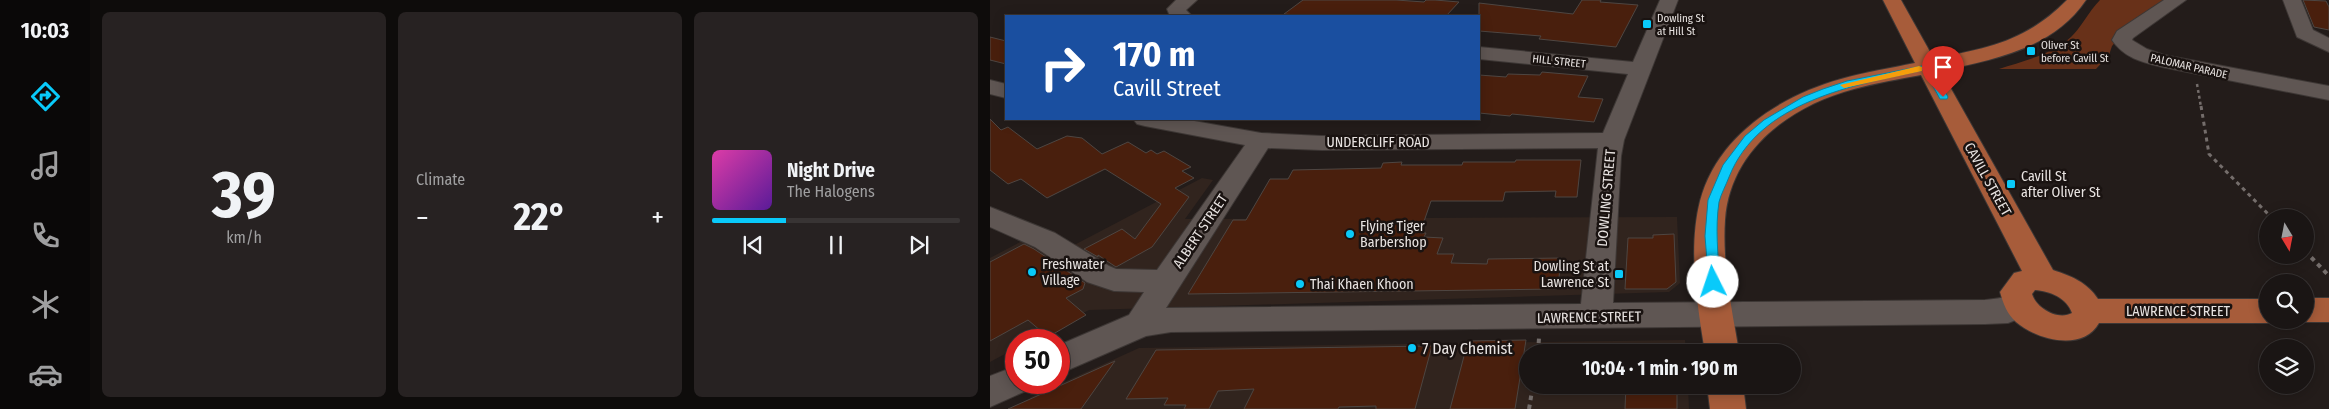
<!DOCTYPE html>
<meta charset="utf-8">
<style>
:root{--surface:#1a1514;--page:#272222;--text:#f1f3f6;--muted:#9f9fa0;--line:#383434;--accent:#09cafa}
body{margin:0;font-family:"Fira Sans Condensed",sans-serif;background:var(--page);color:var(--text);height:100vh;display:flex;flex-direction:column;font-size:19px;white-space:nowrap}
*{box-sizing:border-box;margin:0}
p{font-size:16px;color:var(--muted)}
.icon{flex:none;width:28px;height:28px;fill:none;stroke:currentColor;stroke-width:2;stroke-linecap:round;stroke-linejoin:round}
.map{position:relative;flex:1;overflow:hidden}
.details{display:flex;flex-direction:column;gap:12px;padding:12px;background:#0e0c0b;width:900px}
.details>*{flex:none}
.banner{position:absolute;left:15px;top:15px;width:475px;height:105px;border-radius:0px;box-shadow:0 2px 12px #0003,0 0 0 1px var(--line);background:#1a4fa0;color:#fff;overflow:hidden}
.needle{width:32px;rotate:170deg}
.controls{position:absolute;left:1269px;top:209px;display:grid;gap:10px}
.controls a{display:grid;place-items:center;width:55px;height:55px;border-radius:50%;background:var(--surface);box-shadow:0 2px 12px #0003,0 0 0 1px var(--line);font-size:25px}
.speed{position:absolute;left:15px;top:329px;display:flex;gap:10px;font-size:25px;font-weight:700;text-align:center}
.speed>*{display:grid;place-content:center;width:65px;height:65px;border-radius:50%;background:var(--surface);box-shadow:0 2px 12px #0003,0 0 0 1px var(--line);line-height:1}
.speed .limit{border:8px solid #d22;background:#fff;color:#111}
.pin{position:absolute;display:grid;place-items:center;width:42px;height:42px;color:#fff;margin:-51px -21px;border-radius:50% 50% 50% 0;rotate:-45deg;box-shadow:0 0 5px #0007}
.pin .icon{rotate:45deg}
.me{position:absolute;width:55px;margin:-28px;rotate:356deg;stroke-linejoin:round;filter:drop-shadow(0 0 4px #0008)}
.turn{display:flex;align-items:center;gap:18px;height:105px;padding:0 25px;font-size:22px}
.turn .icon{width:65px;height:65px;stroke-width:2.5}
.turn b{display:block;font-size:35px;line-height:42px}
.big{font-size:38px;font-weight:700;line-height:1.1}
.details .tile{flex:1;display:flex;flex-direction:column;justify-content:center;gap:8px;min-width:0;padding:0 18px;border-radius:8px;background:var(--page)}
.details .dial{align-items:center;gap:0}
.dial b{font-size:65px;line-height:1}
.song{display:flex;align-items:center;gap:15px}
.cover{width:60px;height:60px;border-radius:8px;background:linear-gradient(135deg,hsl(320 70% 55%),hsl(270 70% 35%))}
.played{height:5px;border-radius:2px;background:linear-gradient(90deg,var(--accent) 30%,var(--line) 30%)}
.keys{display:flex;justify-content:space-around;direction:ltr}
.heat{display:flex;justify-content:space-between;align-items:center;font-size:28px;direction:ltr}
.details .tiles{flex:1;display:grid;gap:12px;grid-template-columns:repeat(3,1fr)}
.trip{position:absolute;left:529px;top:344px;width:282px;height:50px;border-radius:25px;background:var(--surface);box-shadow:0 2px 12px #0003,0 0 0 1px var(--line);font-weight:700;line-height:50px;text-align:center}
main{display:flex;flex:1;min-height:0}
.dock{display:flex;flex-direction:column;width:90px;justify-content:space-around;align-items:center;background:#0a0808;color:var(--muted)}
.dock .icon{width:35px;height:35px}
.dock .current{color:var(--accent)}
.dock b{font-size:22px;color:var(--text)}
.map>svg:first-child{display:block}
.built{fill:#31241e}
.green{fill:#683119}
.building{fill:#491f0d;stroke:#4e4642}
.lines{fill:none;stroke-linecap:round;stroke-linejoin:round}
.minor-casing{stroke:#3d3735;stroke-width:2}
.major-casing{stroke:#3d3735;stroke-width:2}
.path-far2{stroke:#746d6b;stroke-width:2.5;stroke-dasharray:3 3;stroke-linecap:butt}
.path-far1{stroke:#746d6b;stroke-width:3;stroke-dasharray:4 4;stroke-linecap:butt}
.path{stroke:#746d6b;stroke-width:4;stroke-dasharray:4.5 4.5;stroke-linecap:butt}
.minor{fill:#5f5653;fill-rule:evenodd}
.major{fill:#a75c3a;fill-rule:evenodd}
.route{fill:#09cafa;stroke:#0683a2}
.slow{fill:#f59e0b}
.poi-dot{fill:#09cafa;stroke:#1a1311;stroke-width:2}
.labels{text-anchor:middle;stroke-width:5;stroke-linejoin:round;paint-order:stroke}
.far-poi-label{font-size:11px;fill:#e8e3e1;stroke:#1a1311;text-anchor:start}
.far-street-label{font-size:11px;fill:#e8e3e1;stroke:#1a1311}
.street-label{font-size:14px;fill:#e8e3e1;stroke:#1a1311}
.poi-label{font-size:14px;fill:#e8e3e1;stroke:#1a1311;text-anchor:start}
.near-poi-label{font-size:16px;fill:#e8e3e1;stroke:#1a1311;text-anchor:start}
</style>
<main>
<nav class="dock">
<b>10:03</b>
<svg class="icon current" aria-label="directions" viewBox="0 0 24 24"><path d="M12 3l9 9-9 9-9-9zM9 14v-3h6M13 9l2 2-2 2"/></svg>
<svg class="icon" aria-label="music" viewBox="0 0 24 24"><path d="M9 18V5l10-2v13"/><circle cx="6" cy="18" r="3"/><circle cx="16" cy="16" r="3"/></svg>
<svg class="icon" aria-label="phone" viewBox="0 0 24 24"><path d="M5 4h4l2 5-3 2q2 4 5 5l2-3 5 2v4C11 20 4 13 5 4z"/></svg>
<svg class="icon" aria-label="climate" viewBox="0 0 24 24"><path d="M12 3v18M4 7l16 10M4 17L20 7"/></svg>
<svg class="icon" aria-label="car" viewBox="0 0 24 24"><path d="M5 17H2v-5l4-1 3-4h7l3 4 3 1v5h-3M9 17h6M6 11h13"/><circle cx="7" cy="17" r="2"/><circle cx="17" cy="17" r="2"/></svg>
</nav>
<section class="details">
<div class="tiles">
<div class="tile dial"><b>39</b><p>km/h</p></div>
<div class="tile"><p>Climate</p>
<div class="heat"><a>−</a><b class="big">22°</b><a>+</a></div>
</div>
<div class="tile">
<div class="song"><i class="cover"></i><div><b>Night Drive</b><p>The Halogens</p></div></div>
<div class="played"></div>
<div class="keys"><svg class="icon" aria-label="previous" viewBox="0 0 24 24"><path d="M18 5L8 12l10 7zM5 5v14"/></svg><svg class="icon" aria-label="pause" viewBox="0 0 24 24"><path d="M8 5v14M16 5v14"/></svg><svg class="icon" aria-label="next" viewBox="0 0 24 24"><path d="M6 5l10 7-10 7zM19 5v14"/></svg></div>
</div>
</div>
</section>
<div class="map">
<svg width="1339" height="409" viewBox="0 0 1339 409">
<rect width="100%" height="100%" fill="#231c1a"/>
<g class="built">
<path d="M 212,178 L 223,180 L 195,219 L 687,217 L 690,283 L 679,292 L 99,310 L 41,340 L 26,340 L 26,348 L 0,362 L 0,258 L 38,238 L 69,253 Z"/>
<path d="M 695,340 L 696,352 L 538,352 L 538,385 L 698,385 L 699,409 L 31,409 L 41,397 L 149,348 Z"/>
</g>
<path class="green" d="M 1110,0 L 1173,0 L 1144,20 L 1122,46 L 1119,55 L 1106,69 L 1009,69 C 1032,61 1062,55 1081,37 C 1090,29 1099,11 1110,0 Z"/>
<g class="building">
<path d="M 313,0 L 406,0 L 434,2 L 436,0 L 445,0 L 469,2 L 456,16 L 321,16 L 294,14 Z"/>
<path d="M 592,0 L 611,0 L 610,2 L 648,5 L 626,47 L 549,39 L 551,36 L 489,31 L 489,3 L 583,14 Z"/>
<path d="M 1313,0 L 1336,1 L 1339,7 L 1339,30 L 1324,27 Z"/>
<path d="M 0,37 L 16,41 L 16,64 L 0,60 Z"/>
<path d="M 552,72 L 598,76 L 588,97 L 613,99 L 604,122 L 522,114 L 520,116 L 489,113 L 489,75 L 516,77 L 518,74 L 550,75 Z"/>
<path d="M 0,119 L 11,130 L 18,127 L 47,149 L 77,136 L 92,138 L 112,154 L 138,142 L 156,153 L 161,150 L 167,154 L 174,151 L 201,167 L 192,171 L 204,178 L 185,188 L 199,197 L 162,247 L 126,267 L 108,255 L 108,257 L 94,249 L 132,229 L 145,239 L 171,204 L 115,169 L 57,198 L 31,179 L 18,184 L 0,170 Z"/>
<path d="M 526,160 L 591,160 L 587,197 L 565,197 L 566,191 L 515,192 L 513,201 L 441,201 L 430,233 L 436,233 L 434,237 L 453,238 L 447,254 L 464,254 L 461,263 L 497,264 L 498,259 L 572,258 L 567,289 L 198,294 L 243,220 L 256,220 L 280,179 L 298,179 L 303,170 L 391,168 L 393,163 L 412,162 L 411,165 L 472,165 L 473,162 L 525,162 Z"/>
<path d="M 684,234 L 686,282 L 677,289 L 635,289 L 638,238 L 663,238 L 663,235 Z"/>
<path d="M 34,244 L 44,249 L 95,283 L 93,289 L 76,298 L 96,315 L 58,337 L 38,320 L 0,341 L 0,262 Z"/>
<path d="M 536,340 L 525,409 L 460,409 L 478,341 Z"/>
<path d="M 442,346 L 425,409 L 386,409 L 386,406 L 349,407 L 348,409 L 254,409 L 264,389 L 228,391 L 219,409 L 194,409 L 196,405 L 174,405 L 178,398 L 136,399 L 166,350 Z"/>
<path d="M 125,361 L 91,409 L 18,409 Z"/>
<path d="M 636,385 L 687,385 L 687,409 L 635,409 Z"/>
</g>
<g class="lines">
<defs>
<g id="minor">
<path d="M 186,0 L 207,0 L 196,10 L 202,16 L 180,16 L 177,9 Z"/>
<path d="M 670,0 L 688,0 L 634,140 L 631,156 L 623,303 L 995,300 C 1011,299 1026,293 1041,298 L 1046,306 L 1041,314 L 1018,323 L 995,324 L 181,332 L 156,336 L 69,374 L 69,345 L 139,315 L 154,292 L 124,291 L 97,282 L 45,247 L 0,227 L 0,207 L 65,233 L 119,266 L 126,269 L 167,270 L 255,145 L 155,126 L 147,124 L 143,119 L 193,119 L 271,133 L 332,136 L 613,133 L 638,74 L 489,59 L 489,47 L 643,62 ZM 278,148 L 332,150 L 608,148 L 591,304 L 176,308 Z"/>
<path d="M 1174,0 L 1196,0 L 1143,38 L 1142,40 L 1157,49 L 1174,55 L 1339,86 L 1339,100 L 1172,67 C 1152,62 1134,58 1122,40 L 1127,31 Z"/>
<path d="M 1293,0 L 1311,0 L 1323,30 L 1339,38 L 1339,52 L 1307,37 Z"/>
<path d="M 0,80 L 16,84 L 16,98 L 0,94 Z"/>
<path d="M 26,366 L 26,382 L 42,382 L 38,390 L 0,407 L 0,376 Z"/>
</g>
<g id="major">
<path d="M 893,0 L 911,0 L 944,59 C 1000,47 1035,42 1077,0 L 1096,0 C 1063,49 1005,59 951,71 L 1063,270 C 1081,276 1097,282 1108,299 L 1278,299 L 1278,320 L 1288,320 L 1278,323 L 1109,323 C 1093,352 1047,340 1026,322 C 1017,314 1013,303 1010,292 L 1024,273 L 1032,271 L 931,75 C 909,79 886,83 864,89 C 800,106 740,150 735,220 C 732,264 742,309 749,352 L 715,352 C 707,305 698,248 710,201 C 727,136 790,96 851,79 C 875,72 901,68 925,63 ZM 1045,290 C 1060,291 1077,298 1082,313 C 1068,321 1046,308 1042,294 Z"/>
<path d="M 1315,298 L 1339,298 L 1339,322 L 1315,322 L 1308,320 L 1315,320 Z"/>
<path d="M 717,385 L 753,385 L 756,409 L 720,409 Z"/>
</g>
</defs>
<use href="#minor" class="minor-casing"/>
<use href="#major" class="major-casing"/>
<path class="path-far2" d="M 1207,84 L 1211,107"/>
<path class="path-far1" d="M 1211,106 L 1219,154 L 1282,218"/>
<g class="path">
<path d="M 1315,251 L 1339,276"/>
<path d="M 548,352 L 549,338"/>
<path d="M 539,409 L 543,385"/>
</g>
<use href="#minor" class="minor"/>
<use href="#major" class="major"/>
</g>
<path class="route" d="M 937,65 L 942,67 L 958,97 L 957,99 L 950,99 L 934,70 C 864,85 769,101 739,177 C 736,185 731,194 729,202 C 725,228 728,255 730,282 L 728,285 L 719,285 L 715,236 L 718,200 L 733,165 L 755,136 L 774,120 L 813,97 L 833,89 L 857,81 Z"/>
<path class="slow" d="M 929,66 L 932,67 L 932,71 L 854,88 L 850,85 Z"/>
<g class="poi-dot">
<rect x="652" y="19" width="10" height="10" rx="2.5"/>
<rect x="1036" y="46" width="10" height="10" rx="2.5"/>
<rect x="1016" y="179" width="10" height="10" rx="2.5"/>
<circle cx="360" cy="234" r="5"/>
<circle cx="42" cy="272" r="5"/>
<rect x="624" y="269" width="10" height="10" rx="2.5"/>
<circle cx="310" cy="284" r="5"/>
<circle cx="422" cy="348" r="5"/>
</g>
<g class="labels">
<g class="far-poi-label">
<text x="667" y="22">Dowling St<tspan x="667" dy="13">at Hill St</tspan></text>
<text x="1051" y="49">Oliver St<tspan x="1051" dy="13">before Cavill St</tspan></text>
</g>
<g class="far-street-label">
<text transform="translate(569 61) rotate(6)" y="4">HILL STREET</text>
<text transform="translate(1199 66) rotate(13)" y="4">PALOMAR PARADE</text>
</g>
<g class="street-label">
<text x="388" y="147">UNDERCLIFF ROAD</text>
<text transform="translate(998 179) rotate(61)" y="5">CAVILL STREET</text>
<text transform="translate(616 198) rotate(-85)" y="5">DOWLING STREET</text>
<text transform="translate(210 231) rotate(-56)" y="5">ALBERT STREET</text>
<text x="1188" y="316">LAWRENCE STREET</text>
<text transform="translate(599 317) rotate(-1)" y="5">LAWRENCE STREET</text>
</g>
<g class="poi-label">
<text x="1031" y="181">Cavill St<tspan x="1031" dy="16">after Oliver St</tspan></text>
<text x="370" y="231">Flying Tiger<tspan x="370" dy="16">Barbershop</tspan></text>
<text x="52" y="269">Freshwater<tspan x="52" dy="16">Village</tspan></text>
<text x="619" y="271" text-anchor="end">Dowling St at<tspan x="619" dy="16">Lawrence St</tspan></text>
<text x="320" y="289">Thai Khaen Khoon</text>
</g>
<g class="near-poi-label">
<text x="432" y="354">7 Day Chemist</text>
</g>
</g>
</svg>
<div class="controls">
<a><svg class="needle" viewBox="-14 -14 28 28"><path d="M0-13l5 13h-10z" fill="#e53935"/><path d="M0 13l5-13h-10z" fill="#9f9fa0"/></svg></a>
<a><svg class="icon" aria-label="search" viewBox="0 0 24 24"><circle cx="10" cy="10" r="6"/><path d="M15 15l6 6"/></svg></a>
<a><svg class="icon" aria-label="layers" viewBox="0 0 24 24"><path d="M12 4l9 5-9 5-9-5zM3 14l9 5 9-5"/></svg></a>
</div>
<div class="speed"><div class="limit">50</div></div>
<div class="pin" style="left:953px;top:97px;background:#d93025"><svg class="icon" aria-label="arrive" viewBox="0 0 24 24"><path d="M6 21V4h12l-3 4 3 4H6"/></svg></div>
<svg class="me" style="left:723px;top:282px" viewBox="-20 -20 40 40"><circle r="19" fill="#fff"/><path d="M0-13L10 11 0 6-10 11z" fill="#09cafa"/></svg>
<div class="trip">10:04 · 1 min · 190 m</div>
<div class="banner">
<div class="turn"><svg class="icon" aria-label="right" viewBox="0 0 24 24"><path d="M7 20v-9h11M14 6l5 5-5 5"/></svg><div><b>170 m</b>Cavill Street</div></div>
</div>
</div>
</main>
